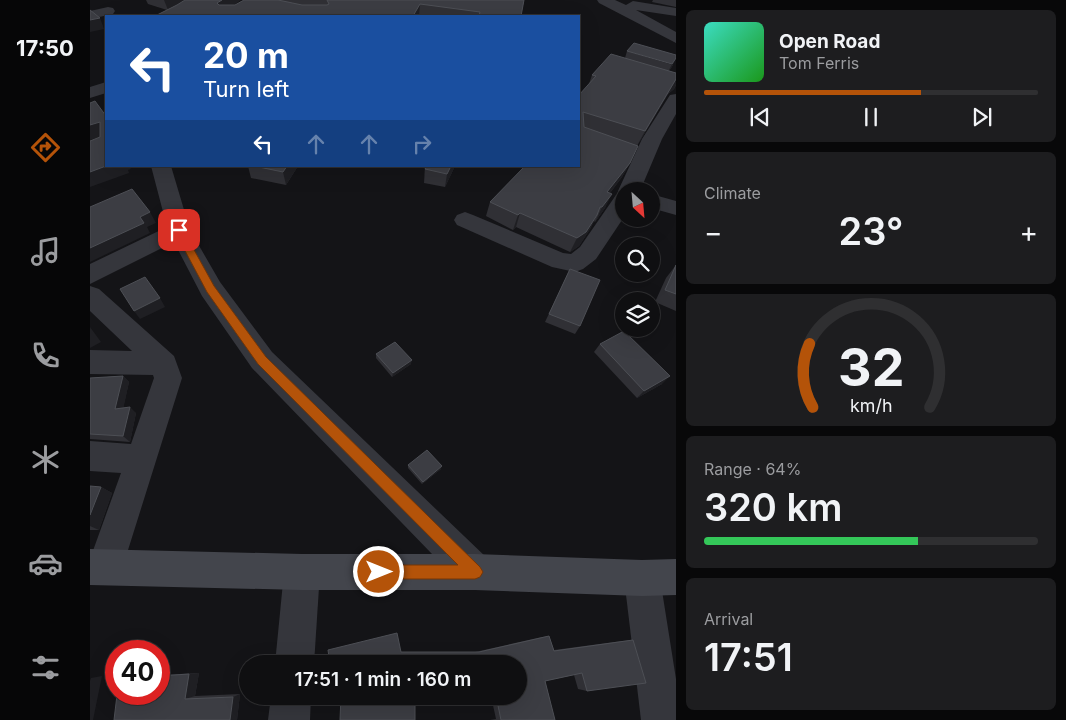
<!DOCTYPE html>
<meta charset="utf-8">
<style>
:root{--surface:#0f0f11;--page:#1d1d1f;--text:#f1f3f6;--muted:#9b9c9f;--line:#2f2f31;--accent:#b45309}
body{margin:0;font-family:Inter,sans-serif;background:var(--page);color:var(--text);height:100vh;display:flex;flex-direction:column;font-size:19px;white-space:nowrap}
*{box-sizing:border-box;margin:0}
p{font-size:16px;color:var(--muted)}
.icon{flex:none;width:28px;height:28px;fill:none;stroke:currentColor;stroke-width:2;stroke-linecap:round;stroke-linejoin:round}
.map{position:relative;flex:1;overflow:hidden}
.panel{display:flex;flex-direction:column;gap:10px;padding:10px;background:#080809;width:390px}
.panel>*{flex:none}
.banner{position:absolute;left:15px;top:15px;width:475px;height:152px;border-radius:0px;box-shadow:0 5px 20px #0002,0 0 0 1px var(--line);background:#1a4fa0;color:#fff;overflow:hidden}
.needle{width:32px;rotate:154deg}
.controls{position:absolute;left:525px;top:182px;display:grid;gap:10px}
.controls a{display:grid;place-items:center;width:45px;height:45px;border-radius:50%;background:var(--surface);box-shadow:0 5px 20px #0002,0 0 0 1px var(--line);font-size:25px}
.speed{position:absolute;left:15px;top:640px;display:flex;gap:10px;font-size:25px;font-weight:700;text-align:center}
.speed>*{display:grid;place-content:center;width:65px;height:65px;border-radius:50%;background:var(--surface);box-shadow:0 5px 20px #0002,0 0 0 1px var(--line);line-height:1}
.speed .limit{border:8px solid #d22;background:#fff;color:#111}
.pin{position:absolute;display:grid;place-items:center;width:42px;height:42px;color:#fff;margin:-21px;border-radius:10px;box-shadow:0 2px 8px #0006}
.me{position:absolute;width:55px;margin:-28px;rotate:90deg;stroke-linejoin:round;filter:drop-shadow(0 0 4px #0008)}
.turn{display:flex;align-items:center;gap:18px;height:105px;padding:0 15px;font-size:22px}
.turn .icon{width:65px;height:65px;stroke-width:2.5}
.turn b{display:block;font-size:35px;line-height:42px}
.lanes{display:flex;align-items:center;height:48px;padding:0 15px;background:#0003;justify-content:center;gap:25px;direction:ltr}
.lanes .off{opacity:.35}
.big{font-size:38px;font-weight:600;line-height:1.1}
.panel .widget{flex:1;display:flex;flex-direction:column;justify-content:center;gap:8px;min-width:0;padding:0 18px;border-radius:8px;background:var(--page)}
.panel .dial{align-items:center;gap:0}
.dial svg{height:130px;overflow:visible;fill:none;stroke:var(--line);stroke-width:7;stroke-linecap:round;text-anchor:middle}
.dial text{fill:var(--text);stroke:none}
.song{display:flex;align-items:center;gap:15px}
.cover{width:60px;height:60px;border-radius:8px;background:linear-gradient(135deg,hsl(170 70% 55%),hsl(120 70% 35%))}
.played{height:5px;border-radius:2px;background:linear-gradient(90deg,var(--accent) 65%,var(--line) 65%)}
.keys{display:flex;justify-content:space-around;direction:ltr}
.heat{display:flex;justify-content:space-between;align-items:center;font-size:28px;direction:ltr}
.charge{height:8px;border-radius:4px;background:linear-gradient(90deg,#34c759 64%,var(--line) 0)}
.trip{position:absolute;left:149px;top:655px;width:288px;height:50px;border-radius:25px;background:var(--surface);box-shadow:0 5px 20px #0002,0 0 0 1px var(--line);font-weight:600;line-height:50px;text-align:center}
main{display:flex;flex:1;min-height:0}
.tab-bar{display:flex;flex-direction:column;width:90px;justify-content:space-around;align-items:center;background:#060607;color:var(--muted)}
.tab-bar .icon{width:35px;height:35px}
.tab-bar .on{color:var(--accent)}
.tab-bar b{font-size:22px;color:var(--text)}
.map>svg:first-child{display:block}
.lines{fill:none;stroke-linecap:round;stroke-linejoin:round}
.street{fill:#35363c;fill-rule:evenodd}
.secondary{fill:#43454c;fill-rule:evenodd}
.wall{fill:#303035}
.shaded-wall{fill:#1f1f23}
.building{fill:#3c3d43;stroke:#4d4f55}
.route{fill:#b45309;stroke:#753606}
</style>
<main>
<nav class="tab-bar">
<b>17:50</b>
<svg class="icon on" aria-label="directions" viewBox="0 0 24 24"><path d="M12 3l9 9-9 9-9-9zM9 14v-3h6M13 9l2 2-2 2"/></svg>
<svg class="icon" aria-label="music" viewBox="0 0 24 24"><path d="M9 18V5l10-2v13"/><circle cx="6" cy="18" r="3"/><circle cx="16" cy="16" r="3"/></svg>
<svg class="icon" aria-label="phone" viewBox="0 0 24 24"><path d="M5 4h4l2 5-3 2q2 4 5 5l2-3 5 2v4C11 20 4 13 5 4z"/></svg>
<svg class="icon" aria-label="climate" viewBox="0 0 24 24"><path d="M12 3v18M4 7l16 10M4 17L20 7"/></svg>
<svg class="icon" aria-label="car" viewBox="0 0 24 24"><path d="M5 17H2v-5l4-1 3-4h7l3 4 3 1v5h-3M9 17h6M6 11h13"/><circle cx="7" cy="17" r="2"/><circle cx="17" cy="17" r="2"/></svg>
<svg class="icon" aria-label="filters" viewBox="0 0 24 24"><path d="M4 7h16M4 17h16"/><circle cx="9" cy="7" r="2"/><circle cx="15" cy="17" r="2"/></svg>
</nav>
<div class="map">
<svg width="586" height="720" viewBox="0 0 586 720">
<rect width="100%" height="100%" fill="#141417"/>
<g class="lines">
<g class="street">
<path d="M 507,0 L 525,0 L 536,5 L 543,1 L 586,8 L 586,16 L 546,10 L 586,32 L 586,43 L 509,3 Z"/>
<path d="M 18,7 L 23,8 L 25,11 L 23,14 L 0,19 L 0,11 Z"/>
<path d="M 16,82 L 16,93 L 0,98 L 0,87 Z"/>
<path d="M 586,94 L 586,114 L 572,139 L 550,191 L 534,191 L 534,217 L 506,259 L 493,269 L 485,272 L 462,267 L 367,225 L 364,220 L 367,215 L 375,212 L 383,215 L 473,253 L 481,254 L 490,247 L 526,195 L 530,194 L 528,191 L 552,139 L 580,95 Z"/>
<path d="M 61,166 L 81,166 L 100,230 L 130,282 L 182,352 L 398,559 L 403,572 L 398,585 L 385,590 L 372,585 L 162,368 L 112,296 L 84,242 L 0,284 L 0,264 L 77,227 Z"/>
<path d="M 561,194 L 586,201 L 586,215 L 561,208 Z"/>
<path d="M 0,286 L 9,289 L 84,356 L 92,378 L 33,566 L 27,578 L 15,584 L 3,578 L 0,572 L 0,559 L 31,473 L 0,471 L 0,441 L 41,444 L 64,378 L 63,375 L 0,374 L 0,350 L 42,351 L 0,311 Z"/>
<path d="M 212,554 L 225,559 L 230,572 L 224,664 L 185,664 L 194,572 L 199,559 Z"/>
<path d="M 552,560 L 565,565 L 570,578 L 586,679 L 586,720 L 551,720 L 534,578 L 539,565 Z"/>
<path d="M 181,696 L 221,696 L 220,720 L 178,720 Z"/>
</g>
<path class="secondary" d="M 0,549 L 212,554 L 385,554 L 552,560 L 586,559 L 586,595 L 552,596 L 385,590 L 212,590 L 0,585 Z"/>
</g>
<g class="wall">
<path d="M 56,0 L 94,0 L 83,7 L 144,5 L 188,0 L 434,0 L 431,16 L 65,16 L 77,10 L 58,4 Z"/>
<path d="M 563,0 L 586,0 L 586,7 L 562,2 Z"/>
<path d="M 537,51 L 583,65 L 579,71 L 586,73 L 586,85 L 584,89 L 578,94 L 547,146 L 540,163 L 532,177 L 520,193 L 515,208 L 505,222 L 504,221 L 500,229 L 489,246 L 480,252 L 426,227 L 423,230 L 396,216 L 400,202 L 489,166 L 489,95 L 499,84 L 502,75 L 535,58 Z"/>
<path d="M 158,166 L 208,166 L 196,185 L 161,178 Z"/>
<path d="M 335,166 L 365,166 L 355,187 L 334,183 Z"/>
<path d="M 586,265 L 586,311 L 565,302 L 576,278 Z"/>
<path d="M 480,269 L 490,326 L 485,334 L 455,322 Z"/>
<path d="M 510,344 L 572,384 L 547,398 L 504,352 Z"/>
<path d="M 286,354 L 321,364 L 302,377 L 286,358 Z"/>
<path d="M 33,376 L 39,382 L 33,408 L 46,413 L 40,442 L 0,439 L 0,378 Z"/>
<path d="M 318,465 L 351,469 L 332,484 L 318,468 Z"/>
<path d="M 0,486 L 11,487 L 22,493 L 9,530 L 0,530 Z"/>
<path d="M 459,636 L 464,650 L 532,641 L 543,640 L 497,691 L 488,689 L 484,675 L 455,681 L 465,720 L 400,720 L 406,719 L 401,696 L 428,696 L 428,664 L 311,652 L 385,652 L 452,637 Z"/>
<path d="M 109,673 L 105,696 L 150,694 L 147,720 L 24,720 L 69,694 L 69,675 Z"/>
</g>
<g class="shaded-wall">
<path d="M 74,0 L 94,0 L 78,10 Z"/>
<path d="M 132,0 L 151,0 L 130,16 L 127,3 Z"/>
<path d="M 330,4 L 329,16 L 323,16 Z"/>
<path d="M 10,18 L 14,29 L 0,32 L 0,20 Z"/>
<path d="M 586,58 L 583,65 L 577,74 L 582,64 Z"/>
<path d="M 586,80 L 586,85 L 584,89 L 578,94 L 547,146 L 555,131 Z"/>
<path d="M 10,122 L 16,135 L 0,140 L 0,125 Z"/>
<path d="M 540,163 L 532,177 L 510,206 L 517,192 Z"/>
<path d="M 16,166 L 39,166 L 41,169 L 38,170 L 39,173 L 0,187 L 0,172 Z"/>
<path d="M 197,166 L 208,166 L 196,185 L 193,172 Z"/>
<path d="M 361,166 L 365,166 L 355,187 L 357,174 Z"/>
<path d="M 522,194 L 515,208 L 505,222 L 512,207 Z"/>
<path d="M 60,212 L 66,223 L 57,227 L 60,233 L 0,262 L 0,248 L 50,217 Z"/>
<path d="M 430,213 L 426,227 L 423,230 L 428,215 Z"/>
<path d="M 507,215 L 500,229 L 489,246 L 480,252 L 487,238 Z"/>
<path d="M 70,298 L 75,307 L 50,319 L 44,311 Z"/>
<path d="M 0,327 L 11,342 L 0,348 Z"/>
<path d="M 322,360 L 321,364 L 302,377 L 303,373 Z"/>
<path d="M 33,376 L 39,382 L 32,415 L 25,409 Z"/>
<path d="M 580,376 L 572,384 L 547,398 L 554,391 Z"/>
<path d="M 40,407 L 46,413 L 40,442 L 33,436 Z"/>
<path d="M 352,466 L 351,469 L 332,484 L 333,482 Z"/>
<path d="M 11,487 L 22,493 L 9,530 L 0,526 L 0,515 Z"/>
<path d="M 109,673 L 105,696 L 95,699 L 99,674 Z"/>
<path d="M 12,676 L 3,720 L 0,720 L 0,681 L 1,678 Z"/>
<path d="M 150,694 L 147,720 L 140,720 L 143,697 Z"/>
</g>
<g class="building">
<path d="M 95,0 L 132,0 L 127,3 L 129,5 L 145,5 L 154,0 L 188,0 L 212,5 L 237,5 L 239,4 L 237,0 L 434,0 L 431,16 L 389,16 L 390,12 L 330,4 L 323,16 L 65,16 L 87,5 Z"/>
<path d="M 0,10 L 10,18 L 0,20 Z"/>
<path d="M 544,43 L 586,55 L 586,58 L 582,64 L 537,51 Z"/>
<path d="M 521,54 L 586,73 L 586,79 L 555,131 L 493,112 L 494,127 L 548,146 L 540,163 L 517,192 L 522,194 L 512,207 L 510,207 L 507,215 L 496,232 L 487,238 L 430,213 L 428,215 L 400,202 L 435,166 L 489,166 L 489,95 L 506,76 L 502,75 Z"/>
<path d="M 5,101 L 16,116 L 16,166 L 0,172 L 0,141 L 10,137 L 10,122 L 0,125 L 0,103 Z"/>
<path d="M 164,166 L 197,166 L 193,172 Z"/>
<path d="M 337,166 L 361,166 L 357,174 L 335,169 Z"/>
<path d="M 42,189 L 60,212 L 50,217 L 54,223 L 0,248 L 0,207 Z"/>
<path d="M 586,265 L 586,294 L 575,290 Z"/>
<path d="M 480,269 L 510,280 L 490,326 L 459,314 Z"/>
<path d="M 55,277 L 70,298 L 44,311 L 30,289 Z"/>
<path d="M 534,331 L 580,376 L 554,391 L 510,344 Z"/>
<path d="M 305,342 L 322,360 L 303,373 L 286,354 Z"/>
<path d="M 33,376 L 25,409 L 40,407 L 33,436 L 0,434 L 0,378 Z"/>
<path d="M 337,450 L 352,466 L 333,482 L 318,465 Z"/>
<path d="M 0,486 L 11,487 L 0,515 Z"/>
<path d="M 307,633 L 311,652 L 389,652 L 459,636 L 464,651 L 543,640 L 556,683 L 497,691 L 492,673 L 455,681 L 465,720 L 411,720 L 406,696 L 428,696 L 428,664 L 240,664 L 238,650 Z"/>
<path d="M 99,674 L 95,699 L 143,697 L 140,720 L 24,720 L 27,695 L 31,694 L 69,694 L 69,676 Z"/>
<path d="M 251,696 L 325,696 L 325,720 L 250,720 Z"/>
</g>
<path class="route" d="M 89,227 L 92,228 L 124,286 L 176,357 L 390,567 L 393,572 L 390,577 L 385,579 L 289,579 L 284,577 L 282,572 L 284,567 L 289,565 L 368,565 L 168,364 L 117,292 L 84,230 Z"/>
</svg>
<div class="controls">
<a><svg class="needle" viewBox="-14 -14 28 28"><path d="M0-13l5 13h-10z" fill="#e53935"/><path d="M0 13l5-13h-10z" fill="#9b9c9f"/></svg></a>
<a><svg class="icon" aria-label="search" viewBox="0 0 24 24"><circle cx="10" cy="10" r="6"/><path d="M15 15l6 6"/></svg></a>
<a><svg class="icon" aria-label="layers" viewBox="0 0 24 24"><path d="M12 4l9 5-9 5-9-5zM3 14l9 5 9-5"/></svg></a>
</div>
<div class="speed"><div class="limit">40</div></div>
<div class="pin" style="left:89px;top:230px;background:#d93025"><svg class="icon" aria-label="arrive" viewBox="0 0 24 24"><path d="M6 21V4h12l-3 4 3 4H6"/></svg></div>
<svg class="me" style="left:289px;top:572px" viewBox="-20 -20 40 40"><circle r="17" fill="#b45309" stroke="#fff" stroke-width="3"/><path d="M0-11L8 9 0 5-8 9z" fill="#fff"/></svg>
<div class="trip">17:51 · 1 min · 160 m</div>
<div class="banner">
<div class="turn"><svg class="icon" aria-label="left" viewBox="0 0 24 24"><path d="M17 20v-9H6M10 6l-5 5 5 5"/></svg><div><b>20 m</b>Turn left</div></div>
<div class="lanes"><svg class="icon" aria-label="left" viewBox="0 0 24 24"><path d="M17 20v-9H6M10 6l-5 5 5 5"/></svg><svg class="icon off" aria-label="ahead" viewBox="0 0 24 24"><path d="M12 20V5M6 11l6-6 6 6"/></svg><svg class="icon off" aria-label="ahead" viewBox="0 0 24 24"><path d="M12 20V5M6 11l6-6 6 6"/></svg><svg class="icon off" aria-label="right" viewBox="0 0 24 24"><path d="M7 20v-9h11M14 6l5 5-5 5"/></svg></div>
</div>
</div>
<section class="panel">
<div class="widget">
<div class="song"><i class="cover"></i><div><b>Open Road</b><p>Tom Ferris</p></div></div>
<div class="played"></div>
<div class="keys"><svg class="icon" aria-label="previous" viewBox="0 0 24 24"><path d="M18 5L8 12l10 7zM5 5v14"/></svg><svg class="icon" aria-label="pause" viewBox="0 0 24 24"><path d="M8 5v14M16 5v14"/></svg><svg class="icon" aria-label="next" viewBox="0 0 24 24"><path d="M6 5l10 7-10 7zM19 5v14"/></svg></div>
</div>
<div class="widget"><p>Climate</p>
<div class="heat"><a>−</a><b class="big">23°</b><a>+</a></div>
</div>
<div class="widget dial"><svg viewBox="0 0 100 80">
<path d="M14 69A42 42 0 1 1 86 69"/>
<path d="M14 69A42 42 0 0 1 12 30" stroke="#b45309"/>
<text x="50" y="56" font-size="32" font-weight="700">32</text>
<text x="50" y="72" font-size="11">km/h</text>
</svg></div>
<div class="widget"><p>Range · 64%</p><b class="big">320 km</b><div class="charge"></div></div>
<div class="widget"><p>Arrival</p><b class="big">17:51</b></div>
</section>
</main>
